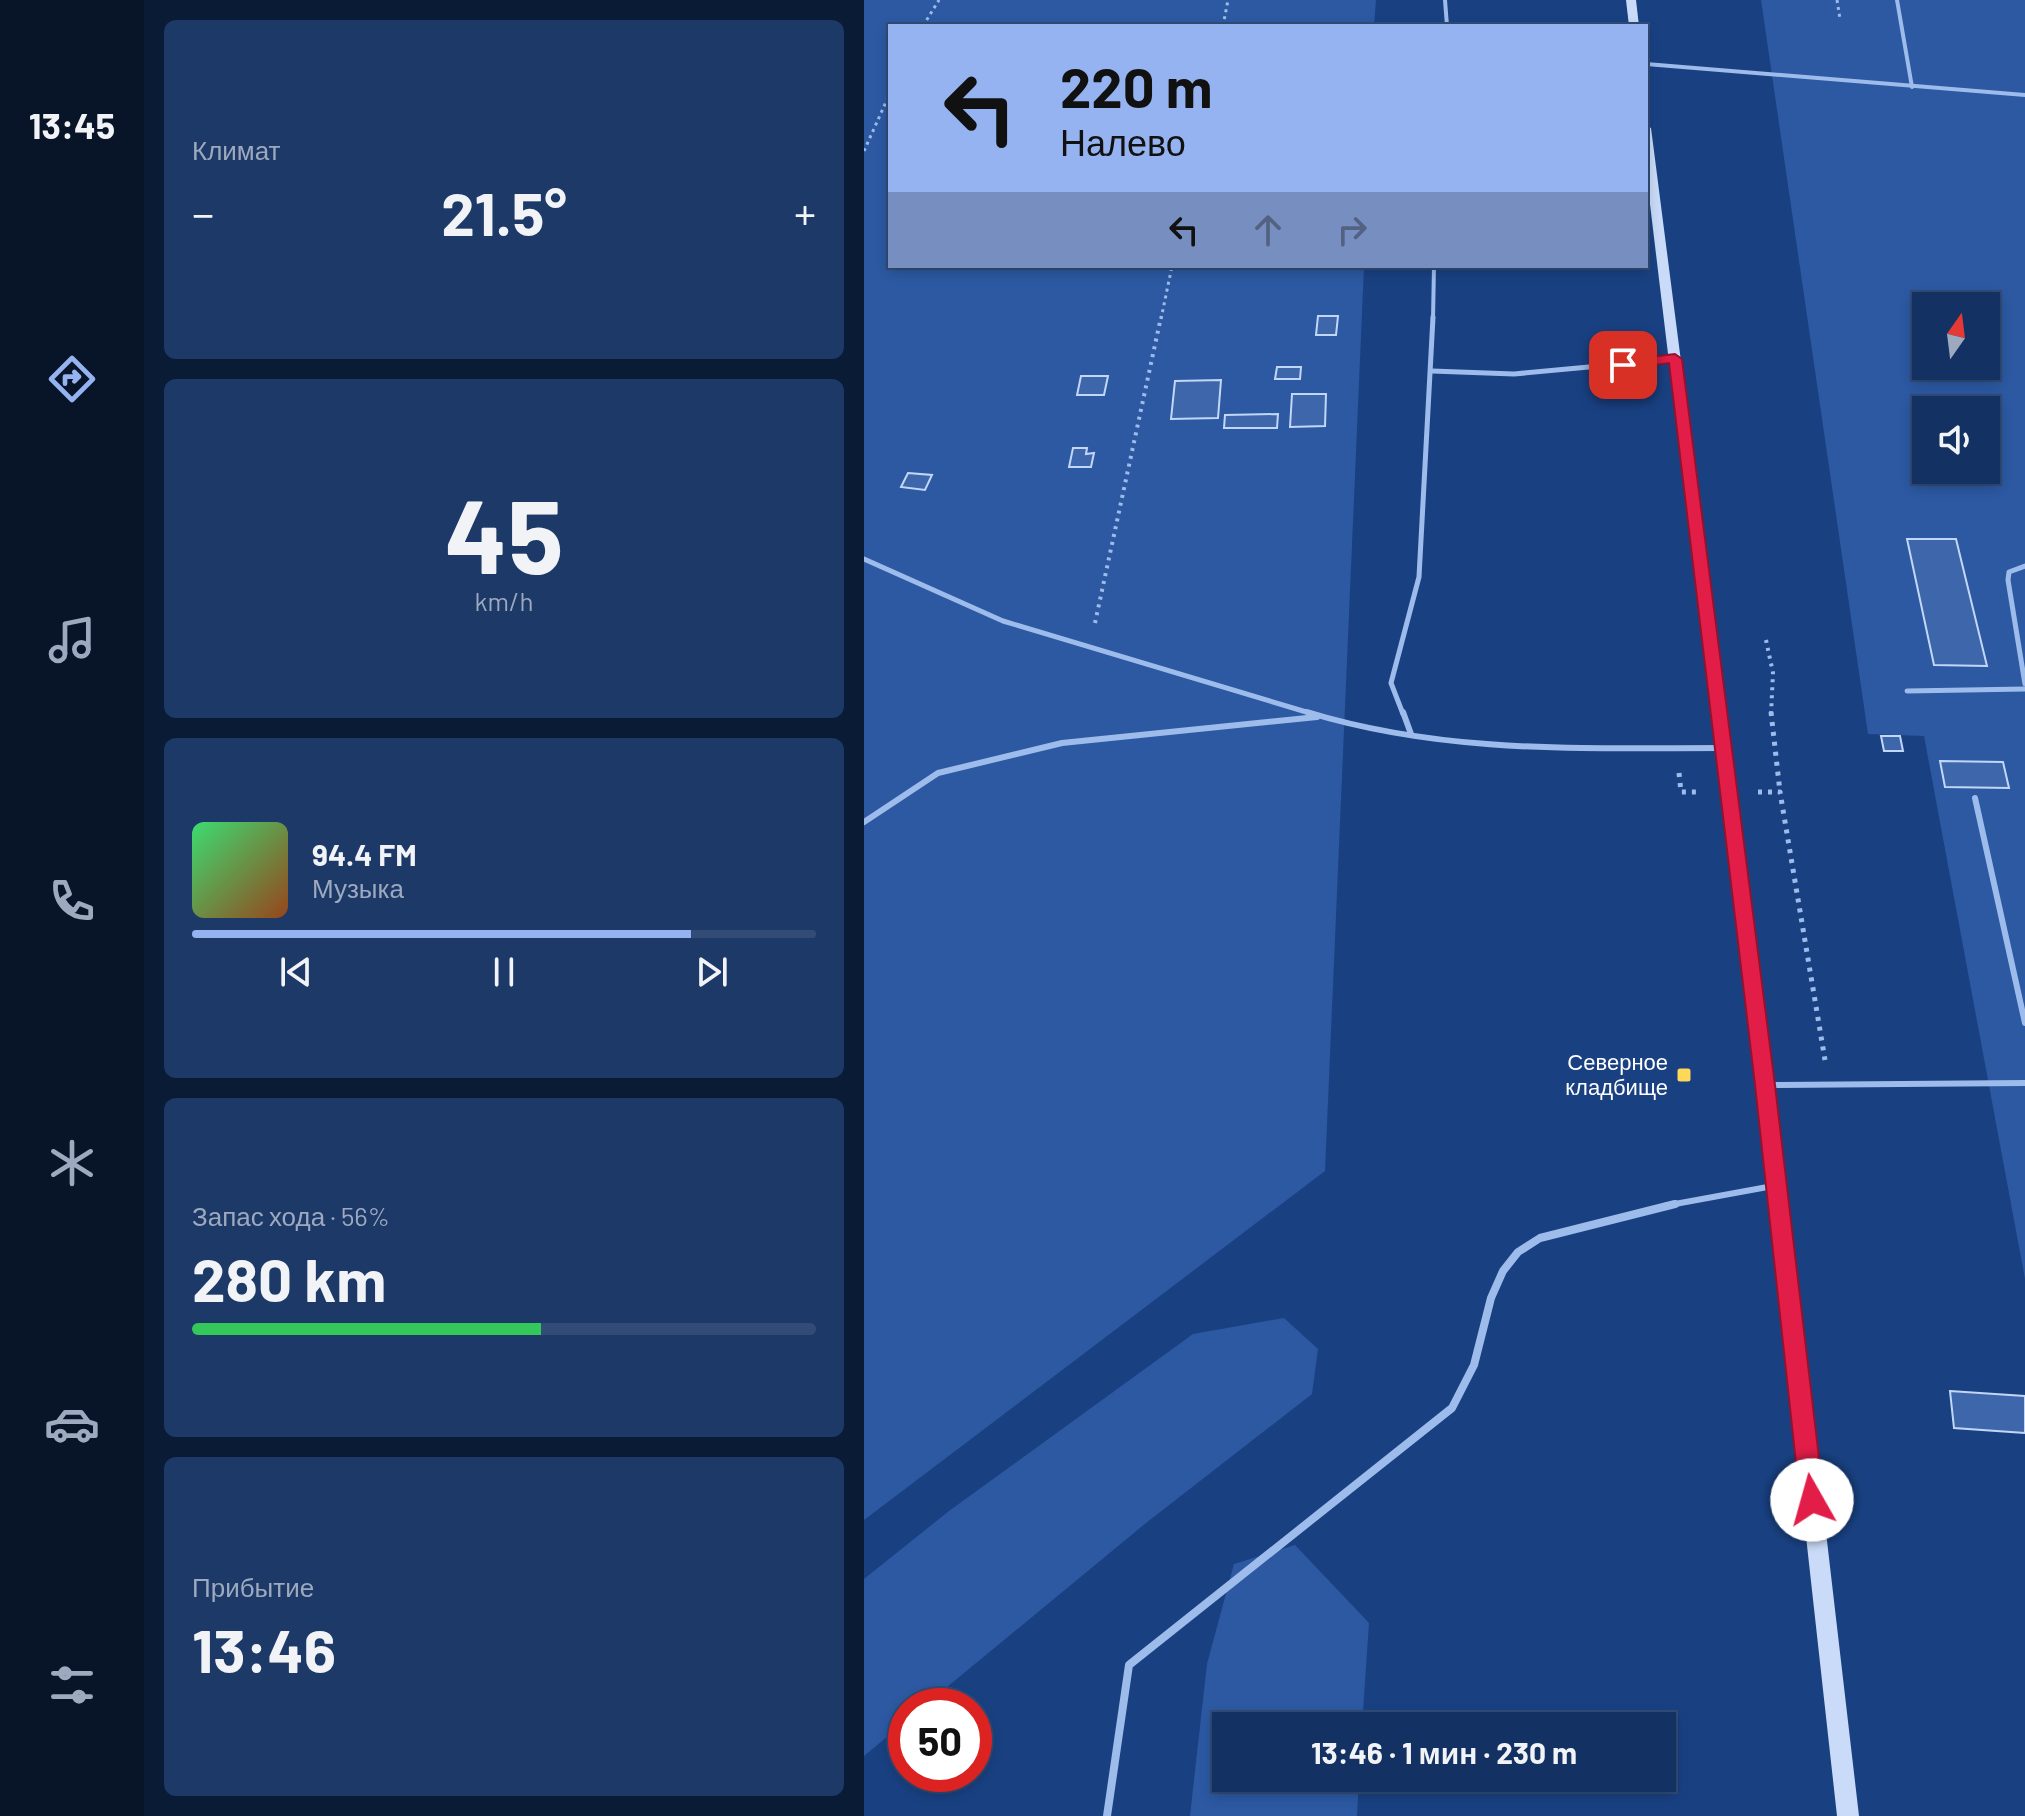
<!DOCTYPE html>
<html lang="ru">
<meta charset="utf-8">
<style>
:root{--surface:#133162;--page:#1c3968;--text:#f1f3f6;--muted:#9da9be;--line:#324c77;--accent:#95b2f1}
body{margin:0;font-family:Barlow,sans-serif;background:var(--page);color:var(--text);height:100vh;display:flex;flex-direction:column;font-size:30px;white-space:nowrap}
*{box-sizing:border-box;margin:0}
p{font-size:26px;color:var(--muted)}
.icon{flex:none;width:44px;height:44px;fill:none;stroke:currentColor;stroke-width:2;stroke-linecap:round;stroke-linejoin:round}
.map{position:relative;flex:1;overflow:hidden}
.panel{display:flex;flex-direction:column;gap:20px;padding:20px;background:#0a1b36;width:720px}
.panel>*{flex:none}
.banner{position:absolute;left:24px;top:24px;width:760px;height:244px;border-radius:0px;box-shadow:0 4px 12px #0003,0 0 0 2px var(--line);background:#95b2f1;color:#111;overflow:hidden}
.needle{width:52px;rotate:14deg}
.tools{position:absolute;left:1048px;top:292px;display:grid;gap:16px}
.tools a{display:grid;place-items:center;width:88px;height:88px;border-radius:0px;background:var(--surface);box-shadow:0 4px 12px #0003,0 0 0 2px var(--line);font-size:40px}
.speed{position:absolute;left:24px;top:1688px;display:flex;gap:16px;font-size:40px;font-weight:700;text-align:center}
.speed>*{display:grid;place-content:center;width:104px;height:104px;border-radius:50%;background:var(--surface);box-shadow:0 4px 12px #0003,0 0 0 2px var(--line);line-height:1}
.speed .limit{border:12px solid #d22;background:#fff;color:#111}
.pin{position:absolute;display:grid;place-items:center;width:68px;height:68px;color:#fff;margin:-34px;border-radius:16px;box-shadow:0 4px 12px #0006}
.me{position:absolute;width:88px;margin:-44px;rotate:353deg;stroke-linejoin:round;filter:drop-shadow(0 0 6px #0008)}
.turn{display:flex;align-items:center;gap:28px;height:168px;padding:0 40px;font-size:36px}
.turn .icon{width:104px;height:104px;stroke-width:2.5}
.turn b{display:block;font-size:56px;line-height:68px}
.lanes{display:flex;align-items:center;height:76px;padding:0 40px;background:#0003;justify-content:center;gap:40px;direction:ltr}
.lanes .off{opacity:.35}
.big{font-size:60px;font-weight:700;line-height:1.1}
.panel .tile{flex:1;display:flex;flex-direction:column;justify-content:center;gap:12px;min-width:0;padding:0 28px;border-radius:12px;background:var(--page)}
.panel .dial{align-items:center;gap:0}
.dial b{font-size:104px;line-height:1}
.song{display:flex;align-items:center;gap:24px}
.cover{width:96px;height:96px;border-radius:12px;background:linear-gradient(135deg,hsl(140 70% 55%),hsl(20 70% 35%))}
.played{height:8px;border-radius:4px;background:linear-gradient(90deg,var(--accent) 80%,var(--line) 80%)}
.keys{display:flex;justify-content:space-around;direction:ltr}
.heat{display:flex;justify-content:space-between;align-items:center;font-size:44px;direction:ltr}
.charge{height:12px;border-radius:6px;background:linear-gradient(90deg,#34c759 56%,var(--line) 0)}
.trip{position:absolute;left:348px;top:1712px;width:464px;height:80px;border-radius:0px;background:var(--surface);box-shadow:0 4px 12px #0003,0 0 0 2px var(--line);font-weight:700;line-height:80px;text-align:center}
main{display:flex;flex:1;min-height:0}
.tabs{display:flex;flex-direction:column;width:144px;justify-content:space-around;align-items:center;background:#081427;color:var(--muted)}
.tabs .icon{width:56px;height:56px}
.tabs .current{color:var(--accent)}
.tabs b{font-size:36px;color:var(--text)}
.map>svg:first-child{display:block}
.green{fill:#2c59a2;fill-rule:evenodd}
.building{fill:#3d67aa;stroke:#c2d7f8;stroke-width:2}
.lines{fill:none;stroke-linecap:round;stroke-linejoin:round}
.path-far2{stroke:#9dbceb;stroke-width:3;stroke-dasharray:3 4;stroke-linecap:butt}
.path-far1{stroke:#9dbceb;stroke-width:4;stroke-dasharray:3 5;stroke-linecap:butt}
.path{stroke:#9dbceb;stroke-width:5;stroke-dasharray:4 6;stroke-linecap:butt}
.lane-far3{stroke:#9dbceb;stroke-width:4}
.lane-far2{stroke:#9dbceb;stroke-width:5}
.lane-far1{stroke:#9dbceb;stroke-width:6}
.lane{stroke:#9dbceb;stroke-width:8}
.secondary{fill:#c9dbf8;fill-rule:evenodd}
.route{fill:#e11d48;stroke:#92132f;stroke-width:2}
.poi-dot{fill:#ffd858;stroke:#194182;stroke-width:3}
.labels{text-anchor:middle;stroke-width:8;stroke-linejoin:round;paint-order:stroke}
.poi-label{font-size:22px;fill:#fff;stroke:#194182;text-anchor:end}
</style>
<main>
<nav class="tabs">
<b>13:45</b>
<svg class="icon current" aria-label="directions" viewBox="0 0 24 24"><path d="M12 3l9 9-9 9-9-9zM9 14v-3h6M13 9l2 2-2 2"/></svg>
<svg class="icon" aria-label="music" viewBox="0 0 24 24"><path d="M9 18V5l10-2v13"/><circle cx="6" cy="18" r="3"/><circle cx="16" cy="16" r="3"/></svg>
<svg class="icon" aria-label="phone" viewBox="0 0 24 24"><path d="M5 4h4l2 5-3 2q2 4 5 5l2-3 5 2v4C11 20 4 13 5 4z"/></svg>
<svg class="icon" aria-label="climate" viewBox="0 0 24 24"><path d="M12 3v18M4 7l16 10M4 17L20 7"/></svg>
<svg class="icon" aria-label="car" viewBox="0 0 24 24"><path d="M5 17H2v-5l4-1 3-4h7l3 4 3 1v5h-3M9 17h6M6 11h13"/><circle cx="7" cy="17" r="2"/><circle cx="17" cy="17" r="2"/></svg>
<svg class="icon" aria-label="filters" viewBox="0 0 24 24"><path d="M4 7h16M4 17h16"/><circle cx="9" cy="7" r="2"/><circle cx="15" cy="17" r="2"/></svg>
</nav>
<section class="panel">
<div class="tile"><p>Климат</p>
<div class="heat"><a>−</a><b class="big">21.5°</b><a>+</a></div>
</div>
<div class="tile dial"><b>45</b><p>km/h</p></div>
<div class="tile">
<div class="song"><i class="cover"></i><div><b>94.4 FM</b><p>Музыка</p></div></div>
<div class="played"></div>
<div class="keys"><svg class="icon" aria-label="previous" viewBox="0 0 24 24"><path d="M18 5L8 12l10 7zM5 5v14"/></svg><svg class="icon" aria-label="pause" viewBox="0 0 24 24"><path d="M8 5v14M16 5v14"/></svg><svg class="icon" aria-label="next" viewBox="0 0 24 24"><path d="M6 5l10 7-10 7zM19 5v14"/></svg></div>
</div>
<div class="tile"><p>Запас хода · 56%</p><b class="big">280 km</b><div class="charge"></div></div>
<div class="tile"><p>Прибытие</p><b class="big">13:46</b></div>
</section>
<div class="map">
<svg width="1161" height="1816" viewBox="0 0 1161 1816">
<rect width="100%" height="100%" fill="#194182"/>
<g class="green">
<path d="M 0,0 L 512,0 L 510,26 L 26,26 L 26,266 L 500,266 L 461,1171 L 0,1520 Z"/>
<path d="M 897,0 L 1161,0 L 1161,1279 L 1060,736 L 1004,734 ZM 1062,306 L 1122,306 L 1122,366 L 1062,366 ZM 1062,410 L 1122,410 L 1122,470 L 1062,470 Z"/>
<path d="M 420,1318 L 454,1349 L 448,1394 L 282,1523 L 60,1706 L 42,1706 L 42,1721 L 0,1756 L 0,1579 L 85,1511 L 329,1334 Z"/>
<path d="M 431,1545 L 505,1623 L 498,1726 L 362,1726 L 362,1778 L 495,1778 L 493,1816 L 326,1816 L 343,1664 L 370,1564 Z"/>
</g>
<g class="building">
<path d="M 454,316 L 474,316 L 472,335 L 452,335 Z"/>
<path d="M 413,367 L 437,367 L 436,379 L 411,379 Z"/>
<path d="M 217,376 L 244,376 L 240,395 L 213,395 Z"/>
<path d="M 357,380 L 354,418 L 307,419 L 311,381 Z"/>
<path d="M 428,394 L 462,394 L 461,426 L 426,427 Z"/>
<path d="M 414,414 L 413,428 L 360,428 L 361,415 Z"/>
<path d="M 209,448 L 223,448 L 222,454 L 230,453 L 227,467 L 205,467 Z"/>
<path d="M 44,473 L 68,475 L 61,490 L 37,487 Z"/>
<path d="M 1043,539 L 1092,539 L 1123,666 L 1070,665 Z"/>
<path d="M 1017,736 L 1036,736 L 1039,751 L 1020,751 Z"/>
<path d="M 1076,761 L 1139,762 L 1145,788 L 1081,787 Z"/>
<path d="M 1086,1391 L 1161,1396 L 1161,1433 L 1090,1428 Z"/>
</g>
<g class="lines">
<g class="path-far2">
<path d="M 973,0 L 976,19"/>
<path d="M 59,26 L 75,0"/>
<path d="M 359,26 L 364,0"/>
<path d="M 0,151 L 26,93"/>
<path d="M 297,319 L 308,266"/>
</g>
<g class="path-far1">
<path d="M 231,623 L 297,317"/>
<path d="M 902,640 L 909,673 L 907,714"/>
</g>
<g class="path">
<path d="M 907,712 L 916,792"/>
<path d="M 815,773 L 817,792 L 832,792"/>
<path d="M 894,792 L 916,792 L 961,1060"/>
</g>
<g class="lane-far3">
<path d="M 581,0 L 583,26"/>
<path d="M 1033,0 L 1048,87"/>
<path d="M 782,64 L 1161,95"/>
<path d="M 569,319 L 570,266"/>
</g>
<g class="lane-far2">
<path d="M 568,371 L 650,374 L 811,359"/>
<path d="M 0,559 L 139,621 L 449,714"/>
<path d="M 1161,566 L 1145,572 L 1144,580 L 1161,684"/>
<path d="M 1043,691 L 1161,689"/>
<path d="M 539,714 L 527,683 L 555,577 L 569,317"/>
</g>
<g class="lane-far1">
<path d="M 443,712 C 580,754 717,748 858,748"/>
<path d="M 539,712 L 547,734"/>
<path d="M 1111,798 L 1161,1023"/>
<path d="M 0,822 L 74,773 L 198,743 L 453,717"/>
<path d="M 904,1085 L 1161,1083"/>
<path d="M 800,1206 L 909,1186"/>
</g>
<path class="lane" d="M 243,1816 L 265,1665 L 588,1408 L 610,1365 L 627,1298 L 639,1271 L 654,1252 L 676,1238 L 811,1204"/>
<g class="secondary">
<path d="M 762,0 L 772,0 L 775,26 L 765,26 Z"/>
<path d="M 782,125 L 787,128 L 910,1085 L 995,1816 L 973,1816 L 892,1085 L 782,171 Z"/>
</g>
</g>
<path class="route" d="M 811,354 L 818,359 L 911,1085 L 960,1500 L 956,1509 L 948,1512 L 940,1509 L 936,1500 L 891,1085 L 805,363 L 759,369 L 752,365 L 759,360 Z"/>
<rect class="poi-dot" x="812" y="1067" width="16" height="16" rx="4"/>
<g class="labels">
<g class="poi-label">
<text x="804" y="1070">Северное<tspan x="804" dy="25">кладбище</tspan></text>
</g>
</g>
</svg>
<div class="tools">
<a><svg class="needle" viewBox="-14 -14 28 28"><path d="M0-13l5 13h-10z" fill="#e53935"/><path d="M0 13l5-13h-10z" fill="#9da9be"/></svg></a>
<a><svg class="icon" aria-label="sound" viewBox="0 0 24 24"><path d="M4 9h4l5-4v14l-5-4H4zM17 9q2 3 0 6"/></svg></a>
</div>
<div class="speed"><div class="limit">50</div></div>
<div class="pin" style="left:759px;top:365px;background:#d93025"><svg class="icon" aria-label="arrive" viewBox="0 0 24 24"><path d="M6 21V4h12l-3 4 3 4H6"/></svg></div>
<svg class="me" style="left:948px;top:1500px" viewBox="-20 -20 40 40"><circle r="19" fill="#fff"/><path d="M0-13L10 11 0 6-10 11z" fill="#e11d48"/></svg>
<div class="trip">13:46 · 1 мин · 230 m</div>
<div class="banner">
<div class="turn"><svg class="icon" aria-label="left" viewBox="0 0 24 24"><path d="M17 20v-9H6M10 6l-5 5 5 5"/></svg><div><b>220 m</b>Налево</div></div>
<div class="lanes"><svg class="icon" aria-label="left" viewBox="0 0 24 24"><path d="M17 20v-9H6M10 6l-5 5 5 5"/></svg><svg class="icon off" aria-label="ahead" viewBox="0 0 24 24"><path d="M12 20V5M6 11l6-6 6 6"/></svg><svg class="icon off" aria-label="right" viewBox="0 0 24 24"><path d="M7 20v-9h11M14 6l5 5-5 5"/></svg></div>
</div>
</div>
</main>
